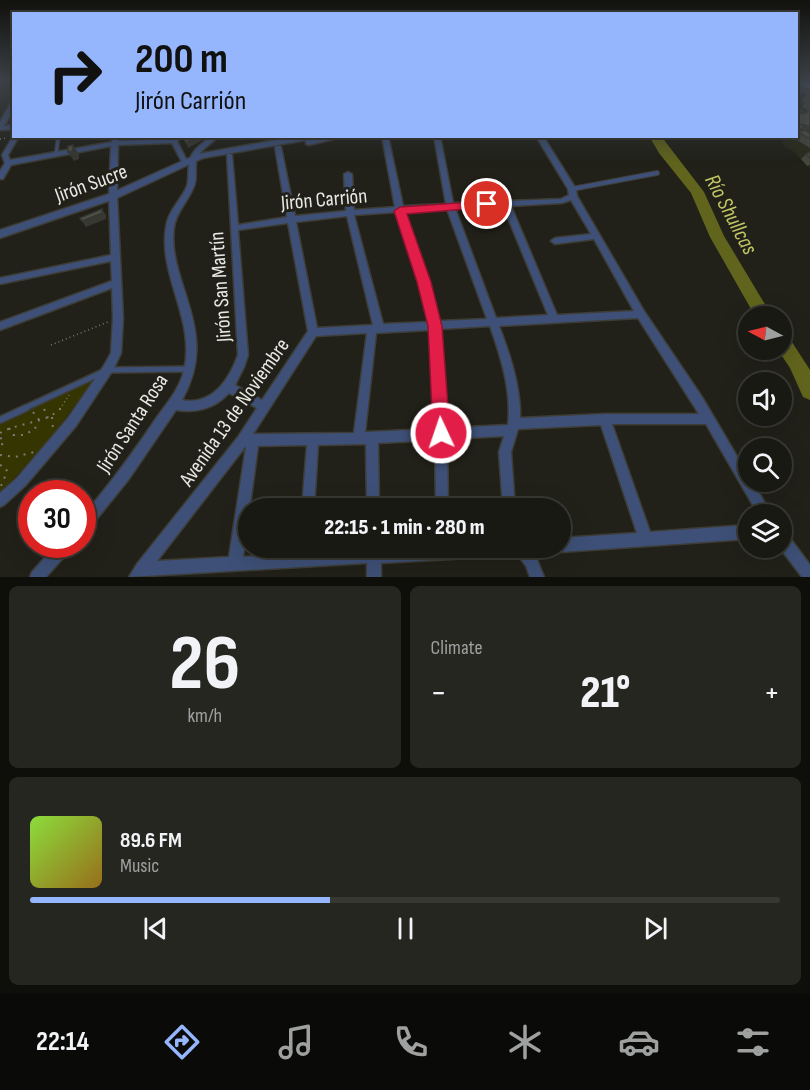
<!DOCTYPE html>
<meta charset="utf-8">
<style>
:root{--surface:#191913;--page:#262621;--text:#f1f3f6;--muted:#9fa0a0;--line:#373833;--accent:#95b6fd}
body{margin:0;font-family:"Sofia Sans Condensed",sans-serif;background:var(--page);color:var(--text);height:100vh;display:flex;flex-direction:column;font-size:22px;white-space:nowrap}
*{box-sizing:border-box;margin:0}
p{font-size:20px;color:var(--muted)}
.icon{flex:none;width:33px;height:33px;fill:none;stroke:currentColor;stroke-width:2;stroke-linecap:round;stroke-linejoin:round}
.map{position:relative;height:577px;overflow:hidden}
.drawer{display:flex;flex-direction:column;gap:9px;padding:9px;background:#0e0e0a;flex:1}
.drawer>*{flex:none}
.banner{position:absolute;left:12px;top:12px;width:786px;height:126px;border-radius:0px;box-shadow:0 6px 24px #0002,0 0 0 2px var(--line);background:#95b6fd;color:#111;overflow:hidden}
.needle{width:39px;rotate:277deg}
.tools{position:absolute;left:738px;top:306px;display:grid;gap:12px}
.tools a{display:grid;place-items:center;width:54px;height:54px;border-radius:50%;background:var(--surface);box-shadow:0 6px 24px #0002,0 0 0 2px var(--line);font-size:30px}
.speed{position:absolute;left:18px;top:480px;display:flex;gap:12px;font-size:30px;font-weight:700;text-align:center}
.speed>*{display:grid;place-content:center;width:78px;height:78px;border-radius:50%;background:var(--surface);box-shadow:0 6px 24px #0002,0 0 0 2px var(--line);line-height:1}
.speed .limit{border:9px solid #d22;background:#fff;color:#111}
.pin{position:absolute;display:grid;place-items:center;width:51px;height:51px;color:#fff;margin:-26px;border:3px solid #fff;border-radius:50%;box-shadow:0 2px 6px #0007}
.me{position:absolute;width:66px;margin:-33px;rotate:357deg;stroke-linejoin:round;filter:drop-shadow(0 0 4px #0008)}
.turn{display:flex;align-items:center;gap:21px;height:126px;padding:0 24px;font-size:27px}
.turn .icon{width:78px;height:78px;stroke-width:2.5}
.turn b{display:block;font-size:42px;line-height:51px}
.big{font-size:45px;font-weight:800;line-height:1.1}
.drawer .card{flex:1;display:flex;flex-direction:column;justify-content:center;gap:9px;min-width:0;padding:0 21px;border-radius:9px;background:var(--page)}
.drawer .dial{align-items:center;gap:0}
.dial b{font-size:78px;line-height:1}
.song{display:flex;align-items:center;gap:18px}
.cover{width:72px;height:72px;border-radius:9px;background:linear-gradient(135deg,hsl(90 70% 55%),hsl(40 70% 35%))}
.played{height:6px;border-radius:3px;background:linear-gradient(90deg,var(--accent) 40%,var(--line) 40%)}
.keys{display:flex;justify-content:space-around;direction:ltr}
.heat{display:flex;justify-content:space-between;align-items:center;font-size:33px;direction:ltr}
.drawer .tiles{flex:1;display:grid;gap:9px;grid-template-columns:1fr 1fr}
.card:last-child{grid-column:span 2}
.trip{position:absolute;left:238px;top:498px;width:333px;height:60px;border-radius:30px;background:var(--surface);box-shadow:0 6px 24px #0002,0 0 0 2px var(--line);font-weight:800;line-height:60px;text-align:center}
.menu{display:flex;height:96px;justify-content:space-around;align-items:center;background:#0a0a08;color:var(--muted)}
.menu .icon{width:42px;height:42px}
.menu .on{color:var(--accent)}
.menu b{font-size:27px;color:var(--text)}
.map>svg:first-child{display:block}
.built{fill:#292a1b}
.green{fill:#343500}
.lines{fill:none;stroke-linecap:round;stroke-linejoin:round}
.river{fill:#61641c;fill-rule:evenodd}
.service-far3-casing{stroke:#3d3d35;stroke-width:5}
.service-far2-casing{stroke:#3d3d35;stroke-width:6}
.service-far1-casing{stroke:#3d3d35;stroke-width:8}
.service-casing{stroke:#3d3d35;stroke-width:9}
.minor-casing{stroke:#3d3d35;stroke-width:3}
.tertiary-casing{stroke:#3d3d35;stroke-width:3}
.primary-casing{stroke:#3d3d35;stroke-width:3}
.path-far1{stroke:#7a7a74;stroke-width:1.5;stroke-dasharray:1 3;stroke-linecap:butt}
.path{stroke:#7a7a74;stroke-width:2;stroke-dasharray:2 6;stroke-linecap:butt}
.service-far3{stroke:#3e5077;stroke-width:3}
.service-far2{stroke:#3e5077;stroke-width:4}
.service-far1{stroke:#3e5077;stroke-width:5}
.service{stroke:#3e5077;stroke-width:6}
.minor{fill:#3e5077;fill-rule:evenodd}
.tertiary{fill:#3e5077;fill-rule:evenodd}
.primary{fill:#597dcd;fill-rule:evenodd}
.wall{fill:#44453c}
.shaded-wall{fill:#373831}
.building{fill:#4f5046;stroke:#373831;stroke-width:1.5}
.route{fill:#e11d48;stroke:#92132f;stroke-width:1.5}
.labels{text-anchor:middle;stroke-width:6;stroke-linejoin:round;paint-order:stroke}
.street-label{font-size:21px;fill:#e9e9e4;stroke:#212119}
.water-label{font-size:22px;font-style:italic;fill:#c1c663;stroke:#212119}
</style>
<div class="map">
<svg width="810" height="577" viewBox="0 0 810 577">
<rect width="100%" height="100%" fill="#212119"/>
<path class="built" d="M 797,94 L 810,101 L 810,169 L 794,152 L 784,146 L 780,137 L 796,136 Z"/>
<path class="green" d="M 97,376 L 53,435 L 0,494 L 0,422 Z"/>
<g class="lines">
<g class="river">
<path d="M 649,136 L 661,136 L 704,192 L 724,236 L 772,316 L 755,316 L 710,237 L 691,193 L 659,153 Z"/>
<path d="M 782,333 L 788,336 L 810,370 L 810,400 L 803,397 L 790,368 L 778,350 L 782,350 Z"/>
</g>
<defs>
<g id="service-far3">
<path d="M 801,82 L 801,88 L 810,96"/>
<path d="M 56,155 L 58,139"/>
</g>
<path id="service-far2" d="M 572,189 L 657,173"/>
<g id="service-far1">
<path d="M 109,370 L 188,369"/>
<path d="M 23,409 L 101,373"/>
</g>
<path id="service" d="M 0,420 L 26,408"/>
<g id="minor">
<path d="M 14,101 L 14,109 L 4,126 L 14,125 L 14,129 L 0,130 L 0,122 L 11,103 Z"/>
<path d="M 14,135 L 14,136 L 19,136 L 8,155 L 10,160 L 112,142 L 112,136 L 118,136 L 118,141 L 172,139 L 175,136 L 183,136 L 177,141 L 188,163 L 187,164 L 183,164 L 172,143 L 118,145 L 117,196 L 123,318 L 121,353 L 113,370 L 76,426 L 25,486 L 4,505 L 0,507 L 0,493 L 17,478 L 68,418 L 105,364 L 111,353 L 113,318 L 112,288 L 0,330 L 0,322 L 112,281 L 111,261 L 0,284 L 0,278 L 111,255 L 109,196 L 111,146 L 11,165 L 3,179 L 0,179 L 0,171 L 5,163 L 2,155 Z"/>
<path d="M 211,136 L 219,136 C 211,144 197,151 196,163 C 195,171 197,179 194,186 C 189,200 176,212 174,227 C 171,247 177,267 183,286 C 197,328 205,359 182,400 C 212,406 229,380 238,355 L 227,154 L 231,154 L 232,155 L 238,225 L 287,217 L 275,147 L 276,146 L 280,146 L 281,147 L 295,216 L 346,211 L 344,174 L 348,172 L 352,174 L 354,210 L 395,207 L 382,136 L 388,136 L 403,206 L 446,204 L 434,136 L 440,136 L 453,203 L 561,199 L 569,195 L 568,189 L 536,136 L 543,136 L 576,189 L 577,196 L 644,311 L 702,397 L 748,475 L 748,482 L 753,482 L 771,514 L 758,514 L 706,424 L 612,424 L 650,532 L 748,525 L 748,539 L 561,552 L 556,550 L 555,548 L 561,548 L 561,538 L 637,533 L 601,425 L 518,429 L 511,452 L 515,508 L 503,508 L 499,452 L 504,436 L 447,439 L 448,508 L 436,508 L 435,440 L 378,443 L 379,508 L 367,508 L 366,444 L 318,445 L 314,508 L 302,508 L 307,445 L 258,446 L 243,557 L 298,554 L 299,548 L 311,548 L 311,553 L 367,550 L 368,548 L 380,548 L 381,549 L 413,548 L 532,548 L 531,551 L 536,557 L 544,577 L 530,577 L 526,566 L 518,555 L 381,563 L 381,577 L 367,577 L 367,563 L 129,577 L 137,564 L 238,437 L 257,408 L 229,393 C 214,409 197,413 176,410 L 129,479 L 87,531 L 82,532 L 82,516 C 110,485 134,451 157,417 C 168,402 180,388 184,370 C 196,320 158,276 166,227 C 168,211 181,200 187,186 C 189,179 188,171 189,164 C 190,151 202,144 211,136 ZM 571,200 L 591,234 L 555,238 L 551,241 L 555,244 L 594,239 L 634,311 L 557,315 L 511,206 L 562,203 ZM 503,206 L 548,315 L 496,318 L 455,208 ZM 447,209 L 487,319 L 439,321 L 428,281 L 405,211 ZM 397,212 L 420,281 L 429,322 L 383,324 L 354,215 ZM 347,216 L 373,325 L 317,328 L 296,222 ZM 288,223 L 308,331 L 262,400 L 235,385 L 244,367 L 248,355 L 238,230 ZM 638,318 L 699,414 L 605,414 L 520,418 C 521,388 510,354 499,326 ZM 490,326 C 501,357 512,392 508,425 L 446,428 L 440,329 ZM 430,330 L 435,429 L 365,432 L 376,333 ZM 367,333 L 354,433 L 253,434 L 316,336 ZM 245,447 L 246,447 L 229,557 L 157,561 Z"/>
<path d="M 782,532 L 787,534 L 810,565 L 810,577 L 802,577 L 780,548 L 782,548 Z"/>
<path d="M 57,544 L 72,544 L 71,549 L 46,577 L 30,577 L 32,572 Z"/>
</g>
<path id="tertiary" d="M 298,136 L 346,136 L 309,145 L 306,144 L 306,140 L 203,158 L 117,198 L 0,238 L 0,230 L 109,194 L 198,154 Z"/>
<path id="primary" d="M 796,81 L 810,82 L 810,89 L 797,83 Z"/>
</defs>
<use href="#service-far3" class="service-far3-casing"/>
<use href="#service-far2" class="service-far2-casing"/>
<use href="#service-far1" class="service-far1-casing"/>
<use href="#service" class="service-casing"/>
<use href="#minor" class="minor-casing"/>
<use href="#tertiary" class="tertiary-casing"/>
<use href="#primary" class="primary-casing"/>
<g class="path-far1">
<path d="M 0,139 L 6,138"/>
<path d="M 51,345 L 108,322"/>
<path d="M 60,409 L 69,395"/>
</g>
<g class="path">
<path d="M 44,409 L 48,418"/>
<path d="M 33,412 L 40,421"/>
<path d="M 52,417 L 53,430"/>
<path d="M 9,428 L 13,435 L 24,435 L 35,429 L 37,422"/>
<path d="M 0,433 C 19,422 46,424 61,408"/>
<path d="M 0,438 L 4,440 L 0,449"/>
<path d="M 0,455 L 15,457 L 34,452"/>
<path d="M 0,465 L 6,468 L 7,472 L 1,486"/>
</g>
<use href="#service-far3" class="service-far3"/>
<use href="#service-far2" class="service-far2"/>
<use href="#service-far1" class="service-far1"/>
<use href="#service" class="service"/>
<use href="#minor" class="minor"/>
<use href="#tertiary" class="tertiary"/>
<use href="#primary" class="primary"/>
</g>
<g class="wall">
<path d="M 810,89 L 810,132 L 808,132 L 810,133 L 810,148 L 794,138 L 795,137 L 792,136 L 796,136 L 796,108 L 801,113 L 806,112 L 808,110 L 802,107 L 805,103 L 801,101 Z"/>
<path d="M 810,152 L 810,165 L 807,166 L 801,159 L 806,154 Z"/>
</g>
<g class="shaded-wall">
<path d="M 804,92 L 800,97 L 796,98 L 796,93 Z"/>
<path d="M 808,126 L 810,126 L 810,132 L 802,134 Z"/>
<path d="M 805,127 L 800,134 L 798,132 L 796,134 L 796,132 L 799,129 Z"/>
<path d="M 196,136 L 201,136 L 203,140 L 188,148 L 186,143 Z"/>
<path d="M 73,145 L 79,154 L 79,159 L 74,161 L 68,152 Z"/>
<path d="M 102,209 L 106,215 L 106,219 L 86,227 L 82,221 Z"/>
</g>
<g class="building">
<path d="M 796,88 L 804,92 L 796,93 Z"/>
<path d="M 796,108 L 803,111 L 799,112 L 802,114 L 810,111 L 810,126 L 808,126 L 800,124 L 805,127 L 799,129 L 796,127 Z"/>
<path d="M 805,130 L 810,133 L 810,139 L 798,132 Z"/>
<path d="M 183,136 L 196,136 L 186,143 Z"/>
<path d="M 73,145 L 73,151 L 68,152 L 68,146 Z"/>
<path d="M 810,152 L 810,158 L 806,154 Z"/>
<path d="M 102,209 L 102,213 L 82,221 L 80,218 Z"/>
</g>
<linearGradient id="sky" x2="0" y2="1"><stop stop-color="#12120e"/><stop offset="0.5" stop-color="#3d4349"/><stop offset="1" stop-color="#3d4349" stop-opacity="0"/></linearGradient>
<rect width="810" height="162" fill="url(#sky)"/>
<path class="route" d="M 487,201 L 491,202 L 491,207 L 407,214 L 431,282 L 442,326 L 450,433 L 447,439 L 441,442 L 435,439 L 433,433 L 428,326 L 417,282 L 394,211 L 400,207 Z"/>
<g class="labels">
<g class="street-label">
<text transform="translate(91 183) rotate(-20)" y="7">Jirón Sucre</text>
<text transform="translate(324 199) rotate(-5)" y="7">Jirón Carrión</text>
<text transform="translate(220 287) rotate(-94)" y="7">Jirón San Martín</text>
<text transform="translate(234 412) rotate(-55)" y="7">Avenida 13 de Noviembre</text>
<text transform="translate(132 423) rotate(-57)" y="7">Jirón Santa Rosa</text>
</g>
<g class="water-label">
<text transform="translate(732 214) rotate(62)" y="8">Río Shullcas</text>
</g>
</g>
</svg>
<div class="tools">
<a><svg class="needle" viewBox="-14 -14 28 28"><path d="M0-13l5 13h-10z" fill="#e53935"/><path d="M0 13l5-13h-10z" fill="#9fa0a0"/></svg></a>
<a><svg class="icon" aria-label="sound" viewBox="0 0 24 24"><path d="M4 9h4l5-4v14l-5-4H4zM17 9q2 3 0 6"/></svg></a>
<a><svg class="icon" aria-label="search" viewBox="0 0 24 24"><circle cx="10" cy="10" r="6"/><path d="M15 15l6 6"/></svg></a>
<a><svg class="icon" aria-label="layers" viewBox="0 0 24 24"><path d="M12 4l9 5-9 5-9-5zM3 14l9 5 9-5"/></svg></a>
</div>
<div class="speed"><div class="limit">30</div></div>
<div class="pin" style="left:487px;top:204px;background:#d93025"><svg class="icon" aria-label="arrive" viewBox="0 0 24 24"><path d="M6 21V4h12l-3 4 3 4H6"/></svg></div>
<svg class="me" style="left:441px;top:433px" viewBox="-20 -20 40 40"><circle r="17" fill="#e11d48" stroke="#fff" stroke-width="3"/><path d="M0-11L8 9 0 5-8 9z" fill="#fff"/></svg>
<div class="trip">22:15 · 1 min · 280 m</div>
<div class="banner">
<div class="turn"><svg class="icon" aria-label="right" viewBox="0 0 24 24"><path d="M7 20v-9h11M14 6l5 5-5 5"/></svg><div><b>200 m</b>Jirón Carrión</div></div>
</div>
</div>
<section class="drawer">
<div class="tiles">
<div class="card dial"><b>26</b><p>km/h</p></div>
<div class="card"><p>Climate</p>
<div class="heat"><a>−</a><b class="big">21°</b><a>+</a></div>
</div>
<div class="card">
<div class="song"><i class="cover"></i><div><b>89.6 FM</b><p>Music</p></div></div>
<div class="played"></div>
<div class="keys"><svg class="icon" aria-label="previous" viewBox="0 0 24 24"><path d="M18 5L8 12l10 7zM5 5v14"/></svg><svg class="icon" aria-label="pause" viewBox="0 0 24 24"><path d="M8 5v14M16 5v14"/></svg><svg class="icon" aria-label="next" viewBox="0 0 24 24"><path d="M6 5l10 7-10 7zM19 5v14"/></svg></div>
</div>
</div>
</section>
<nav class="menu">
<b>22:14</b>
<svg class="icon on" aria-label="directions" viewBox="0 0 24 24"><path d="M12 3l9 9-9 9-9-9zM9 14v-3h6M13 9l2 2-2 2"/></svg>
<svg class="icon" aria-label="music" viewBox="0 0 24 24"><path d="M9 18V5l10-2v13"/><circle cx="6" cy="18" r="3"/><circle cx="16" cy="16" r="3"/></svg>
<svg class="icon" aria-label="phone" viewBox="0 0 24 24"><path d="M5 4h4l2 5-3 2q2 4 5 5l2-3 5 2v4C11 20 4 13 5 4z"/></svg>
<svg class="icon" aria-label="climate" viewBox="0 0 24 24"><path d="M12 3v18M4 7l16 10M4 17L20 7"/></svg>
<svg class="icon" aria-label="car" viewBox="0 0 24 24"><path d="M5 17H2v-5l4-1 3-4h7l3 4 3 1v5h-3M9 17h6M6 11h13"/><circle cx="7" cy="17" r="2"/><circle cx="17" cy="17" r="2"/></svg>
<svg class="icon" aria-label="filters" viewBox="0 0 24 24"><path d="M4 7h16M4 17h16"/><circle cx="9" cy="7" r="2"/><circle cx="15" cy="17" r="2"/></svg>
</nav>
